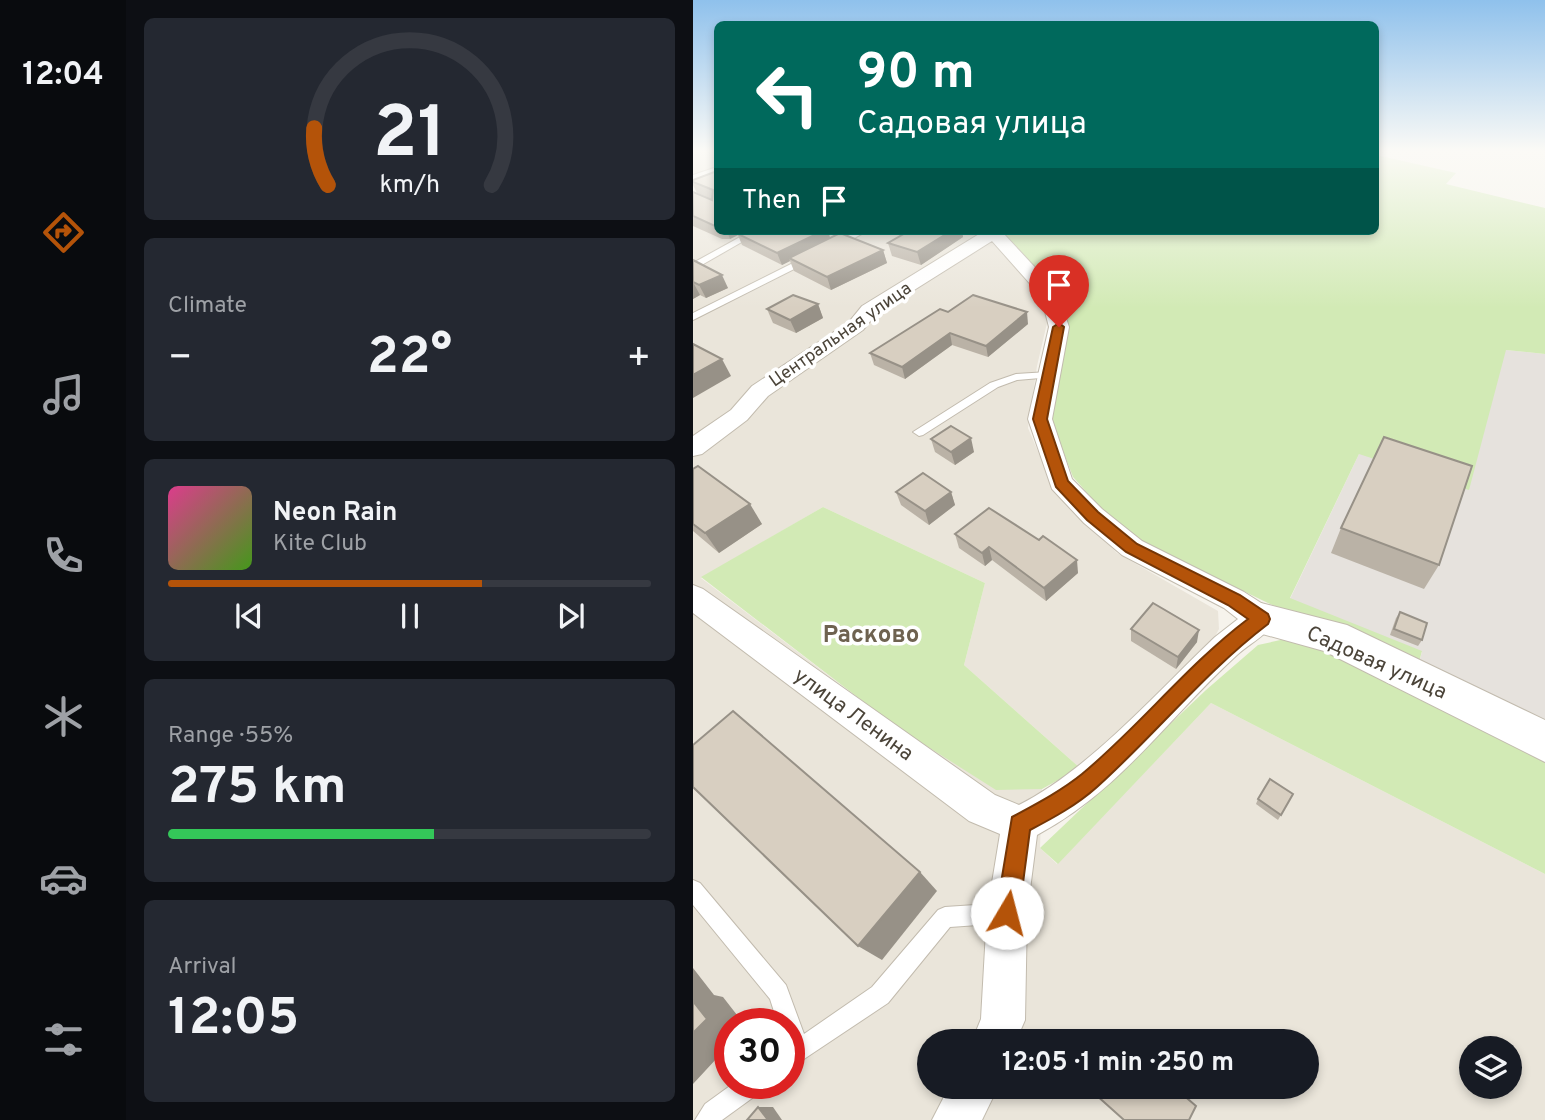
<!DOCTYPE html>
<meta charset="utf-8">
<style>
:root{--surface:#171b24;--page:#242831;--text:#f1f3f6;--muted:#9ea1a6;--line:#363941;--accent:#b45309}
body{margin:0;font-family:Overpass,sans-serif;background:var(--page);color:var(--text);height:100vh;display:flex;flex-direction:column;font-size:26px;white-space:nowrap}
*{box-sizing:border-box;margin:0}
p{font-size:23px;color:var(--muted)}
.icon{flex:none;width:38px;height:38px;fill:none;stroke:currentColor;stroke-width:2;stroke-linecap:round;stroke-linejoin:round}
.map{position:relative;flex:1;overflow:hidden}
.sheet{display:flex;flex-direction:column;gap:18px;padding:18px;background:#0d0f14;width:567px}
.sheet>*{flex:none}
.hud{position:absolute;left:21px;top:21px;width:665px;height:214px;border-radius:10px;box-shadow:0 4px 10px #0003;background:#00695c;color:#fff;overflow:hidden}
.controls{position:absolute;left:766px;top:1036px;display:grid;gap:14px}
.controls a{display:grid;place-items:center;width:63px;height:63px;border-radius:50%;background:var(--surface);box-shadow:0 4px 10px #0003;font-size:35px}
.speed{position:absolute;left:21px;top:1008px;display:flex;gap:14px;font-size:35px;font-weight:700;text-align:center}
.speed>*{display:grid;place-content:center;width:91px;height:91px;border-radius:50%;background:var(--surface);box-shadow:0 4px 10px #0003;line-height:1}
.speed .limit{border:10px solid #d22;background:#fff;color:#111}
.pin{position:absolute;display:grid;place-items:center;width:60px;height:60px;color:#fff;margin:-72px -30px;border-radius:50% 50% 50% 0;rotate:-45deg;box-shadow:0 0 7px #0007}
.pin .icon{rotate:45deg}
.me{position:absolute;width:77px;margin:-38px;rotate:8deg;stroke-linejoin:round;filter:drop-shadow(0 0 5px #0008)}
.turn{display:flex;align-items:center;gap:24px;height:147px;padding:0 28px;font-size:32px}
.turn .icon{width:91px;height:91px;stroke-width:2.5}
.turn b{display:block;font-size:49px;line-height:60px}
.then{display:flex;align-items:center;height:66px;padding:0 28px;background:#0003;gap:14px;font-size:26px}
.big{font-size:52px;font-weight:700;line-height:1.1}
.sheet .tile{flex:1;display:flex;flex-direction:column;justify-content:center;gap:10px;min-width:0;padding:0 24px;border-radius:10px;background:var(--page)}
.sheet .dial{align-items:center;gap:0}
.dial svg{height:182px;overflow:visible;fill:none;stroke:var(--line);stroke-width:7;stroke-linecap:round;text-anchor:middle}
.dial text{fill:var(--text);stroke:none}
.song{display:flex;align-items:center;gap:21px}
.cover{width:84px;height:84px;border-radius:10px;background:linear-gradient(135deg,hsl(330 70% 55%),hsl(100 70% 35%))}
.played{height:7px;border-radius:4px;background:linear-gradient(90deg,var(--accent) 65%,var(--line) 65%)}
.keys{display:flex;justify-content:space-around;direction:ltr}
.heat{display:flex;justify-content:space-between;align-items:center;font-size:38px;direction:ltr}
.charge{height:10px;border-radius:5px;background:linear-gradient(90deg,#34c759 55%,var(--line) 0)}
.trip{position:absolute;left:224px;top:1029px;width:402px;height:70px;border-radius:35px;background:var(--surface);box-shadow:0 4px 10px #0003;font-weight:700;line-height:70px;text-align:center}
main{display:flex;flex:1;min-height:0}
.menu{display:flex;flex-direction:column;width:126px;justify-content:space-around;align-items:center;background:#090b0e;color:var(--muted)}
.menu .icon{width:49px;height:49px}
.menu .on{color:var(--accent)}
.menu b{font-size:32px;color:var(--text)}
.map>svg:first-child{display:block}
.residential{fill:#eae5da;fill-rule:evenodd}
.industrial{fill:#e6e2dd}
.green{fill:#d2eab5}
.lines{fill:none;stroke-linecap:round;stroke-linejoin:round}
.service-casing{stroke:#c2bbae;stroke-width:2}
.minor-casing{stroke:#c2bbae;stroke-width:2}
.tertiary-casing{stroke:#c2bbae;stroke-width:2}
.service{fill:#fff;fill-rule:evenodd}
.minor{fill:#fff;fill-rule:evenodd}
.tertiary{fill:#fff;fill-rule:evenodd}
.wall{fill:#bab2a6}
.shaded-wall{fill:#979187}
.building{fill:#d8cfc1;stroke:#979187;stroke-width:2}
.route{fill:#b45309;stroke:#753606;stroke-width:2}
.labels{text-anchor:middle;stroke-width:7;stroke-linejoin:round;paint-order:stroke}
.far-street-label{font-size:18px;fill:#4b4439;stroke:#fff}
.street-label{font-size:21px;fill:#4b4439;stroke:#fff}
.quarter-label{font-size:24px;font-weight:bold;fill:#6e6250;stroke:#fff}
</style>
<main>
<nav class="menu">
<b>12:04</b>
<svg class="icon on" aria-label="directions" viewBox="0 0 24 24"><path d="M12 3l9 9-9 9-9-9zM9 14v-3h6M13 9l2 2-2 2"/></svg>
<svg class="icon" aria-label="music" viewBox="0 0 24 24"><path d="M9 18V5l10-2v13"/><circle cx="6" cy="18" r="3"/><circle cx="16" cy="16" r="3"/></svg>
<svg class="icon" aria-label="phone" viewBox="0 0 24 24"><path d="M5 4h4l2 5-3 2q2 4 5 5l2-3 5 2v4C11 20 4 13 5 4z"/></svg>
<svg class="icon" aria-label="climate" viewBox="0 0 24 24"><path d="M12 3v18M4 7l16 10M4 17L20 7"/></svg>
<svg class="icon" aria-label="car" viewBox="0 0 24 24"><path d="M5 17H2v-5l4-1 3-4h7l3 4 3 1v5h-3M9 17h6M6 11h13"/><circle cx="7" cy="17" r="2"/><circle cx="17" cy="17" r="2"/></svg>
<svg class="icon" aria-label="filters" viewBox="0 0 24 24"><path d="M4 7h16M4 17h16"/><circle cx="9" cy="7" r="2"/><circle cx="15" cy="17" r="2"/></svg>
</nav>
<section class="sheet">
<div class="tile dial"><svg viewBox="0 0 100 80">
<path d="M14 69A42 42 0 1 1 86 69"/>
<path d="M14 69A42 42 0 0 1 8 44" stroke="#b45309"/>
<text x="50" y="56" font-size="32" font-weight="700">21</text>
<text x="50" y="72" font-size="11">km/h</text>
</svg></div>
<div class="tile"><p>Climate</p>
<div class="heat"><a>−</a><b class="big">22°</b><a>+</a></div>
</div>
<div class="tile">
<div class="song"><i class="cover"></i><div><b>Neon Rain</b><p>Kite Club</p></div></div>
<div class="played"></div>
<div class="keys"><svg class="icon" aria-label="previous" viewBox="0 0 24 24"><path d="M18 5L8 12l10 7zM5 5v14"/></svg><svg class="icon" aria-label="pause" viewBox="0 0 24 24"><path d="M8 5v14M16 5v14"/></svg><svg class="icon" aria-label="next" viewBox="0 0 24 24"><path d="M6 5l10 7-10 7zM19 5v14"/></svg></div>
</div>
<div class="tile"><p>Range · 55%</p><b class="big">275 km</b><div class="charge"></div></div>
<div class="tile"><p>Arrival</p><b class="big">12:05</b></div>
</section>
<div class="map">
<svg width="852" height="1120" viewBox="0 0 852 1120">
<rect width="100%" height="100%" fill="#f6f3ec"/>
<path class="residential" d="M 0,151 L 24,151 L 24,231 L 288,231 L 352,300 L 354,323 L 344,366 L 335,428 L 360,487 L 424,553 L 525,611 L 526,629 L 514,651 L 387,768 L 271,665 L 292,583 L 130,507 L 8,578 L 202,726 L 303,789 L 349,789 L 347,848 L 364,864 L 518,703 L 852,874 L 852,1120 L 0,1120 ZM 37,1024 L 96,1024 L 96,1083 L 37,1083 ZM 236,1041 L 614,1041 L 614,1087 L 236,1087 ZM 779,1048 L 817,1048 L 817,1087 L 779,1087 Z"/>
<path class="industrial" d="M 813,350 L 852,354 L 852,724 L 726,662 L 729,652 L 597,599 L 666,454 Z"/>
<g class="green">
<path d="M 683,155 L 763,173 L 753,184 L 852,208 L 852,354 L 813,350 L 776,490 L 666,454 L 597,598 L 729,651 L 726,662 L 577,604 L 445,540 L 413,514 L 380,477 L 360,425 L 357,405 L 375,317 L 363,294 L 308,231 L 682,231 Z"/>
<path d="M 130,507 L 292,583 L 271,665 L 387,768 L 349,789 L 303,790 L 202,726 L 8,577 Z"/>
<path d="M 592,639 L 624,646 L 852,753 L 852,874 L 518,703 L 365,864 L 347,848 L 513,690 L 565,645 Z"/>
</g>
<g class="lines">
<defs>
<g id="service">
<path d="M 24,167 L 24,171 L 0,180 L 0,175 Z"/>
<path d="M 58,231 L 68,231 L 0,270 L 0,263 Z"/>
<path d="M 163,231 L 174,231 L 145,247 L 138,245 Z"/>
<path d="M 114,256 L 117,257 L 117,261 L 0,320 L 0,313 Z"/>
<path d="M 355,372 L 360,375 L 359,377 L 324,380 L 305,387 L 230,435 L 226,436 L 220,432 L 297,383 L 323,374 Z"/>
<path d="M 0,880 L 7,883 L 93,985 L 111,1034 L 179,987 L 245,910 L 252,907 L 313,903 L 320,906 L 323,913 L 320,920 L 313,923 L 257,927 L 195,1003 L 96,1069 L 96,1024 L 85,1024 L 77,999 L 0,905 Z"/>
<path d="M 41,1083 L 72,1083 L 69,1091 L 29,1120 L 2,1120 L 12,1104 Z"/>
</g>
<g id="minor">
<path d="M 291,231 L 311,231 L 310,233 L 364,291 L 376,327 L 359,419 L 379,479 L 409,509 L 449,541 L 551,592 L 579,610 L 583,619 C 575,635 557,643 544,655 C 476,717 427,791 344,835 L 334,913 L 332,1020 L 323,1041 L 279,1041 L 288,1019 L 294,913 L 307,834 L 276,821 L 0,613 L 0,585 L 10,589 L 302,795 L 326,805 C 397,769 464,692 522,637 L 545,619 L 531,608 L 429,555 L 391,523 L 359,489 L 335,419 L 356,327 L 348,296 L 299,241 L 183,314 L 170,330 L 75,396 L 54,420 L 9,454 L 0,456 L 0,436 L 38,410 L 59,386 L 156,322 L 169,306 Z"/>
<path d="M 256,1087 L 305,1087 L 289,1120 L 239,1120 Z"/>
</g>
<path id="tertiary" d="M 568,603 L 654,625 L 852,720 L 852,762 L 631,651 L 555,630 L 549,619 L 555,608 Z"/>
</defs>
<use href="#service" class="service-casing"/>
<use href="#minor" class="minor-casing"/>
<use href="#tertiary" class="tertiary-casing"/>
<use href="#service" class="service"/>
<use href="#minor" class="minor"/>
<use href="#tertiary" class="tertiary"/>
</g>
<g class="wall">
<path d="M 24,171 L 24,231 L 135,231 L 137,238 L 190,250 L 194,263 L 138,290 L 101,271 L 97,261 L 89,265 L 49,245 L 45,235 L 37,239 L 29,239 L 0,226 L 0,192 L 19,199 L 4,193 L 0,185 L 0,180 Z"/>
<path d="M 216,231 L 269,231 L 270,237 L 228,265 L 199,256 L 195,243 Z"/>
<path d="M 0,260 L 35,288 L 13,298 L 7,295 L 0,299 Z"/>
<path d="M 125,304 L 130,318 L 103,333 L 80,323 L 74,309 Z"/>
<path d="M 255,312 L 335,324 L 295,357 L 259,345 L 212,379 L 181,365 L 177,353 Z"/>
<path d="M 238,439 L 281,452 L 262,465 L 242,452 Z"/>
<path d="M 0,469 L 69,524 L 26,553 L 0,531 Z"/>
<path d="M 203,492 L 258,492 L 262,505 L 236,525 L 208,505 Z"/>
<path d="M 648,528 L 746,565 L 731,589 L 638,553 Z"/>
<path d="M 262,534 L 385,573 L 353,601 L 299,560 L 292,566 L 266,548 Z"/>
<path d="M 707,612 L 729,640 L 725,646 L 697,635 L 703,618 Z"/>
<path d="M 438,629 L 504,642 L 483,669 L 438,641 Z"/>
<path d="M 600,794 L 585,820 L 563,804 L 565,799 Z"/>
</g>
<g class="shaded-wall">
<path d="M 34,231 L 53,231 L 43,233 L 45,235 L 37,239 Z"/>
<path d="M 130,231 L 135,231 L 138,241 L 96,258 L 97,261 L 89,265 L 84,253 Z"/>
<path d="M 258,231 L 269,231 L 270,237 L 228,265 L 224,252 Z"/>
<path d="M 190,250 L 194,263 L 138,290 L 134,277 Z"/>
<path d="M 29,275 L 35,288 L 13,298 L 6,285 Z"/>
<path d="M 0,282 L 7,295 L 0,299 Z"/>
<path d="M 125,304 L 130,318 L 103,333 L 97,320 Z"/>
<path d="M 334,312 L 335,324 L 295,357 L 293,346 Z"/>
<path d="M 257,333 L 259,345 L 212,379 L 209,367 Z"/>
<path d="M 29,359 L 38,376 L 0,398 L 0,375 Z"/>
<path d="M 278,438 L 281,452 L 262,465 L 258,452 Z"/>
<path d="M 258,492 L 262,505 L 236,525 L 232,511 Z"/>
<path d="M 57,504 L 69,524 L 26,553 L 12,533 Z"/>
<path d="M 296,547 L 299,560 L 292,566 L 289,553 Z"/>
<path d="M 384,560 L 385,573 L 353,601 L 351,588 Z"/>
<path d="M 506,630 L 504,642 L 483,669 L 485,657 Z"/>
<path d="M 227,872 L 244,891 L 189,960 L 165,946 Z"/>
<path d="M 0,968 L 21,995 L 30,997 L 51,1024 L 37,1024 L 37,1044 L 0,1084 Z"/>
<path d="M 65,1107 L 80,1107 L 89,1120 L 75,1120 Z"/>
</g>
<g class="building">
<path d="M 24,171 L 24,227 L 0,216 L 0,192 L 19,200 L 20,190 L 0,182 L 0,180 Z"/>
<path d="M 47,231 L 130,231 L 84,253 L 43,233 Z"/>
<path d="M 216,231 L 258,231 L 224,252 L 195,243 Z"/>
<path d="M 147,233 L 190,250 L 134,277 L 96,258 Z"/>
<path d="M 0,260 L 29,275 L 6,285 L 0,282 Z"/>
<path d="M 100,295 L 125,304 L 97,320 L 74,309 Z"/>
<path d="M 280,295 L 334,312 L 293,346 L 257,333 L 209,367 L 177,353 L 247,309 L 255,312 Z"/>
<path d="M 0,344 L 29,359 L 0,375 Z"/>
<path d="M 258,426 L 278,438 L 258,452 L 238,439 Z"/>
<path d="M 691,437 L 779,466 L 746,565 L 648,528 Z"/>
<path d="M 5,466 L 57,504 L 12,533 L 0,524 L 0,469 Z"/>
<path d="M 230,473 L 258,492 L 232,511 L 203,492 Z"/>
<path d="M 296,508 L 346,540 L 350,536 L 384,560 L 351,588 L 296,547 L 289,553 L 262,534 Z"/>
<path d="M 460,603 L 506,630 L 485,657 L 438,629 Z"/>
<path d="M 707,612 L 734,623 L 729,640 L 701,629 Z"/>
<path d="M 40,711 L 227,872 L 165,946 L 0,787 L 0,745 Z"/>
<path d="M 577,779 L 600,794 L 588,815 L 565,799 Z"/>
<path d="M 0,1001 L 14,1019 L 0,1033 Z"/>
<path d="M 406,1087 L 481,1087 L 503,1106 L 496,1120 L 431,1120 L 402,1094 Z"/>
<path d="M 65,1107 L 75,1120 L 54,1120 Z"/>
</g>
<linearGradient id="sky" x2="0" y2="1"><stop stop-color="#8fc1ec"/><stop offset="0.49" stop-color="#fbfaf6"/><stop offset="1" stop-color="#fbfaf6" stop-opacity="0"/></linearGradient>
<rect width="852" height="308" fill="url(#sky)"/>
<path class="route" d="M 366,323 L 371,327 L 354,419 L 375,481 L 405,512 L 444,544 L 547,595 L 575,614 L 577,619 L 575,624 C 512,672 463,734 404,787 C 384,805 360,818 337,830 L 326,913 L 322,921 L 314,924 L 306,921 L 303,913 L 319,817 C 343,804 368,791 389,774 C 447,726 494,665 555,619 L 535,605 L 433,552 L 394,520 L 363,487 L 340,419 L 360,327 Z"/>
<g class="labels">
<g class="far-street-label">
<text transform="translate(147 334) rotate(-35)" y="6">Центральная улица</text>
</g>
<g class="street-label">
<text transform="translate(684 662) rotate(24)" y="7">Садовая улица</text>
<text transform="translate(161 714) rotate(36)" y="7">улица Ленина</text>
</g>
<g class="quarter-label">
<text x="178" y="642">Расково</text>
</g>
</g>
</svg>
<div class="controls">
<a><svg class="icon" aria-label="layers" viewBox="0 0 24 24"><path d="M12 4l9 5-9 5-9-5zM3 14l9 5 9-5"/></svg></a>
</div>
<div class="speed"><div class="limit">30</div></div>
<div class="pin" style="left:366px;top:327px;background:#d93025"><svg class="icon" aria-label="arrive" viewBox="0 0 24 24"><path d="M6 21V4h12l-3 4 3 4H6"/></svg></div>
<svg class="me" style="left:314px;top:913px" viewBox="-20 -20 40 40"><circle r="19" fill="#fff"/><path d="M0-13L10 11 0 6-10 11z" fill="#b45309"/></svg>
<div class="trip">12:05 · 1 min · 250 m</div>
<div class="hud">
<div class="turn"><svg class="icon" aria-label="left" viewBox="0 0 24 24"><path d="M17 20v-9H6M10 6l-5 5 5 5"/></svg><div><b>90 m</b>Садовая улица</div></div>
<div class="then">Then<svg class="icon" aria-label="arrive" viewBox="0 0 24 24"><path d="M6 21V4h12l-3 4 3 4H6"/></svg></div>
</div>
</div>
</main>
